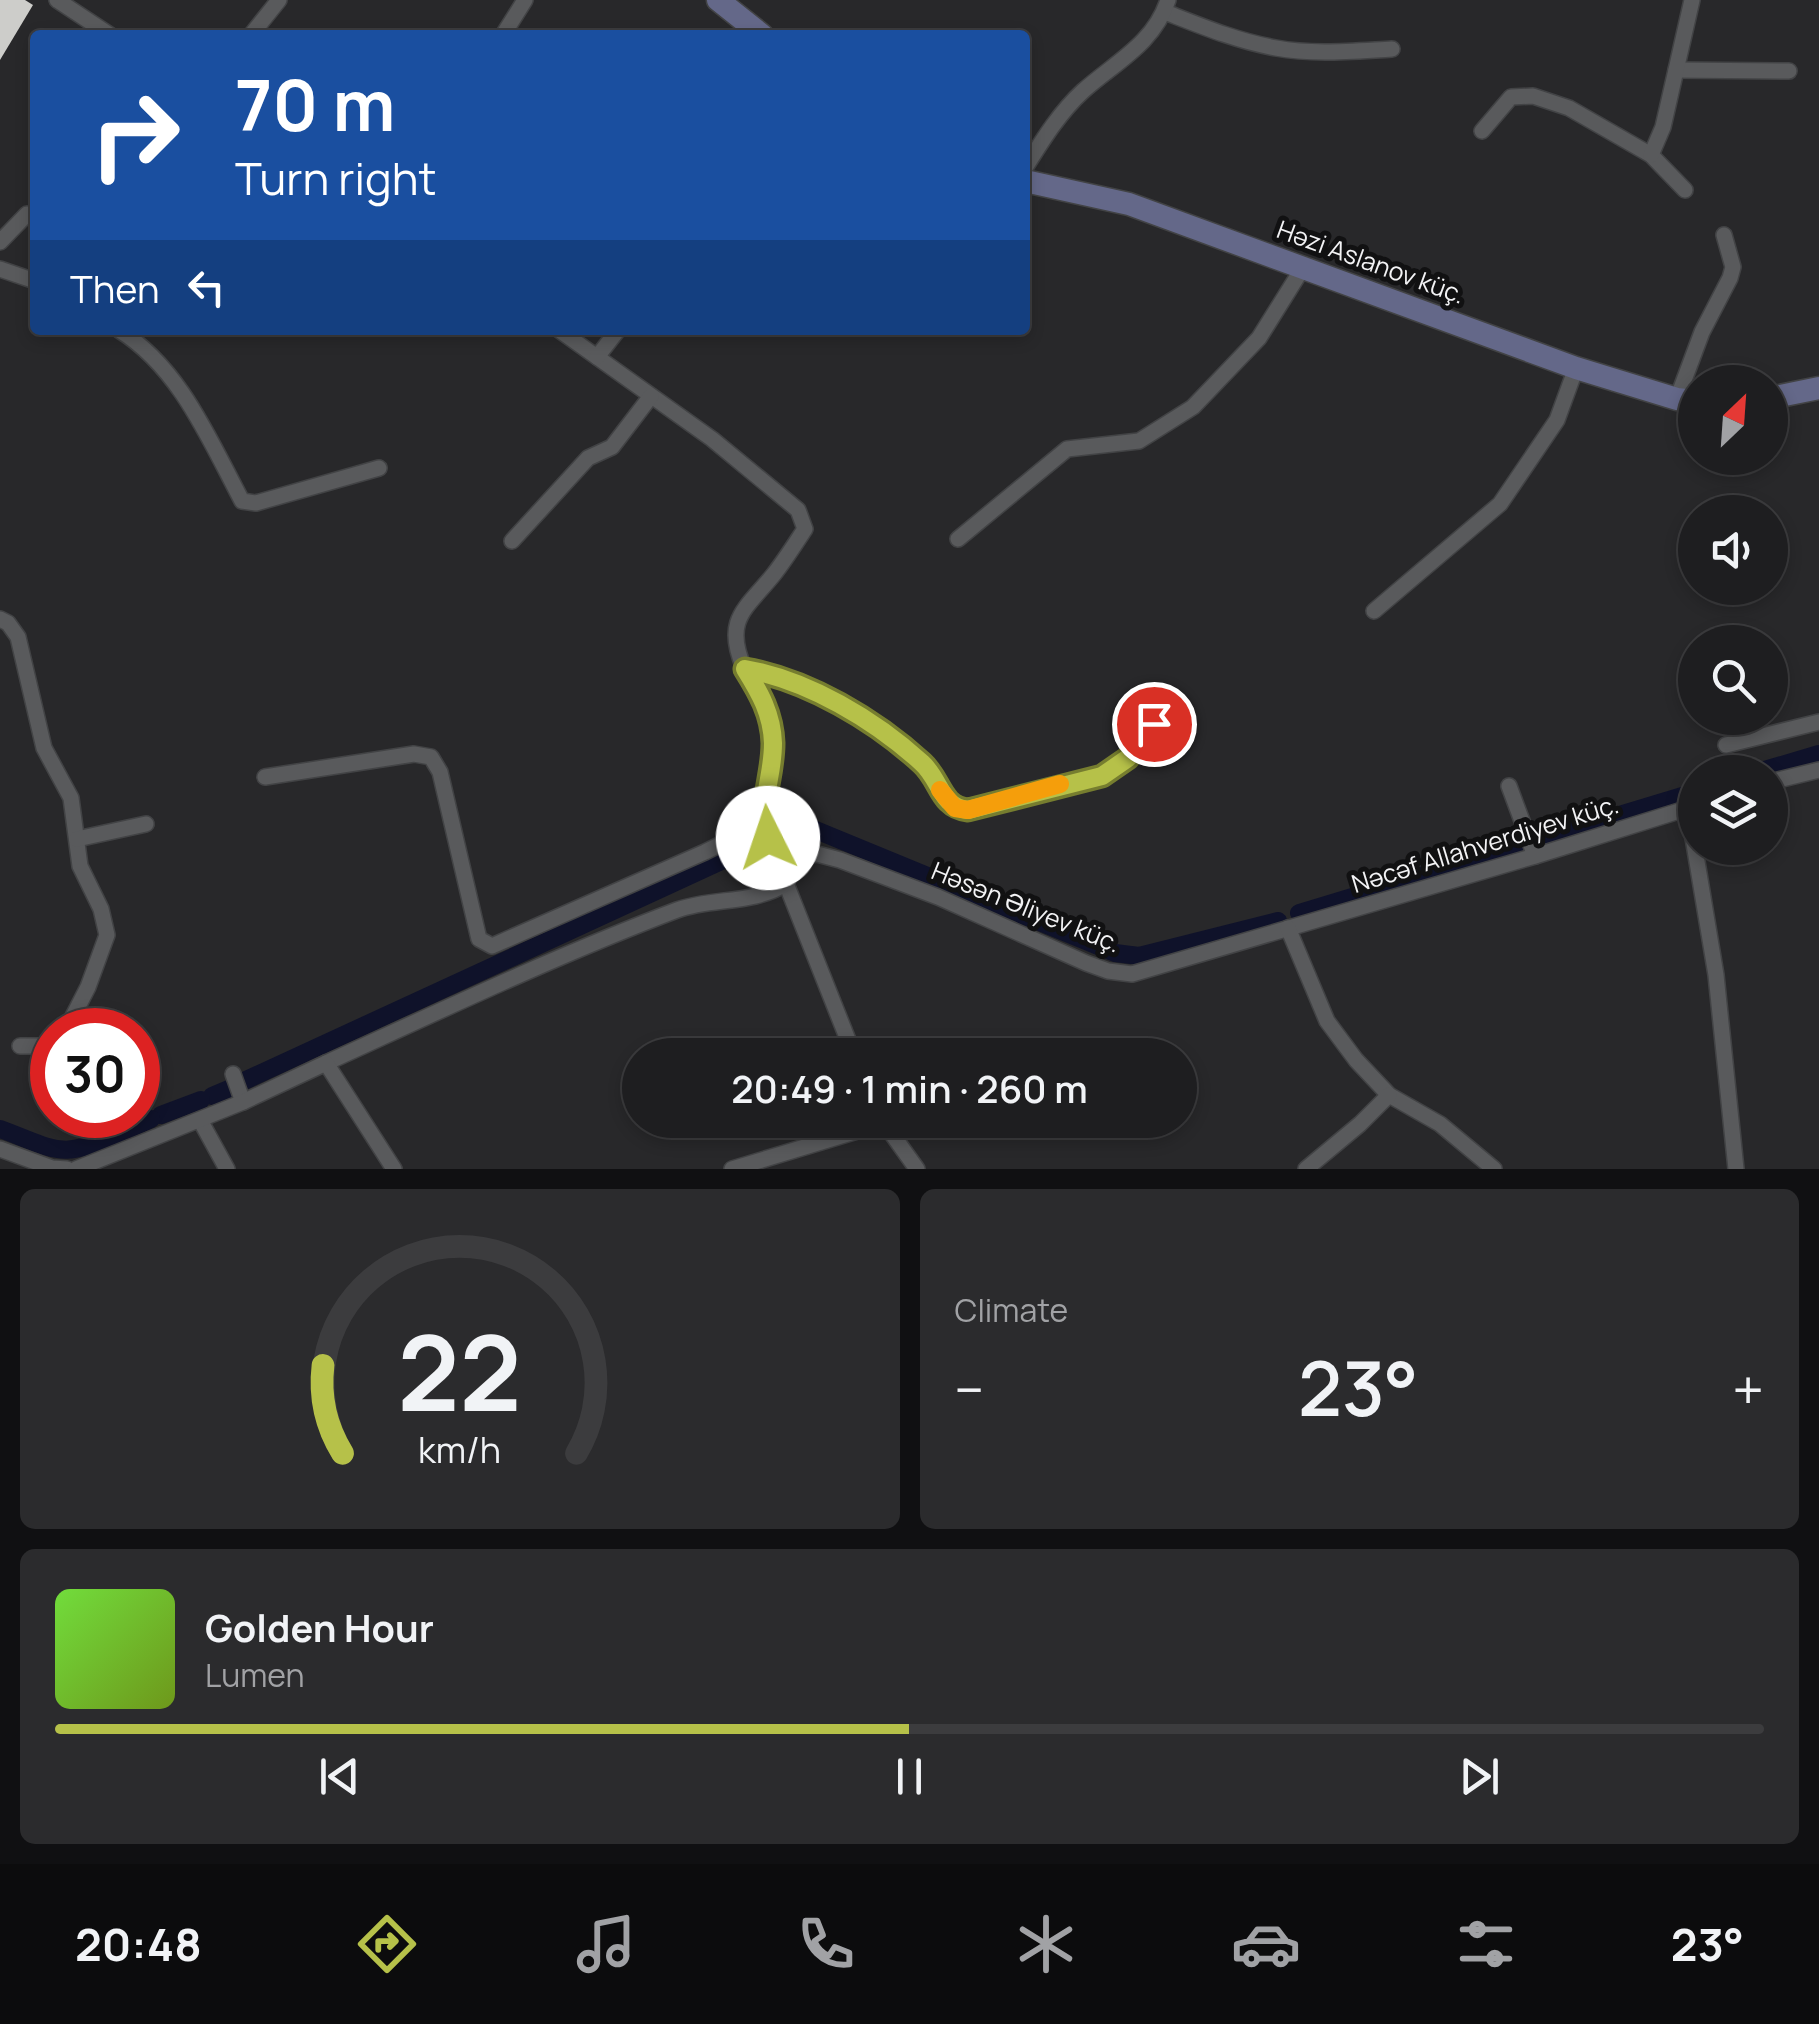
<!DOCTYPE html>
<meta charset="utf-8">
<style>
:root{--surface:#1e1e20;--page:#2b2b2d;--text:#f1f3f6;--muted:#a1a2a5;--line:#3c3c3e;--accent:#b6c149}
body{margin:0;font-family:Manrope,sans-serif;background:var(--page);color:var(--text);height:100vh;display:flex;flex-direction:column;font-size:38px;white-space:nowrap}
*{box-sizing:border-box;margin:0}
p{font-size:32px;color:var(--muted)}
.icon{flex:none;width:55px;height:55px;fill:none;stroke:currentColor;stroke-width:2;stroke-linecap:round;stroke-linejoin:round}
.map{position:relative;height:1169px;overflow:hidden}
.sheet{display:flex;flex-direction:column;gap:20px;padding:20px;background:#101012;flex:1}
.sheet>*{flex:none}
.hud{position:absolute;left:30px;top:30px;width:1000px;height:305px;border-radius:10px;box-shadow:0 5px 15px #0003,0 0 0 2px var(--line);background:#1a4fa0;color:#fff;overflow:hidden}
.needle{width:65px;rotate:25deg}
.controls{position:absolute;left:1678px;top:365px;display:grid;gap:20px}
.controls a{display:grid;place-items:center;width:110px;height:110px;border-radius:50%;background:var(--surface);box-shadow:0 5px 15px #0003,0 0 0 2px var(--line);font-size:50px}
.speed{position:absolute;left:30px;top:1008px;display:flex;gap:20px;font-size:50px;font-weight:700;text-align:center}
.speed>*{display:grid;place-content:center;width:130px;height:130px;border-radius:50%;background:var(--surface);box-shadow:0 5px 15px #0003,0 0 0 2px var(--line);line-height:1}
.speed .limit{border:15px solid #d22;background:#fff;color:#111}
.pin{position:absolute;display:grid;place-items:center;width:85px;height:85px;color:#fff;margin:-42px;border:5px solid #fff;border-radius:50%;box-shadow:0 2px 10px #0007}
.me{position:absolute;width:110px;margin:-55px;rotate:356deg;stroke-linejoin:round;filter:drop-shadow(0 0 8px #0008)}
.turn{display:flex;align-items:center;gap:35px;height:210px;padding:0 40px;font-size:45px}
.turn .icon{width:130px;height:130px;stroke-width:2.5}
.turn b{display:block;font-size:70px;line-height:85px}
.then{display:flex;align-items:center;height:95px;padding:0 40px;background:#0003;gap:20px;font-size:38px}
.big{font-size:75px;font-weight:600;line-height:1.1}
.sheet .widget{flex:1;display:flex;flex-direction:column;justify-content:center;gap:15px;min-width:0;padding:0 35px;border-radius:15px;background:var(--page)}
.sheet .dial{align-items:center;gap:0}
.dial svg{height:260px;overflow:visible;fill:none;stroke:var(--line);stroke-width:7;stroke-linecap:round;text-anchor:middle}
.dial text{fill:var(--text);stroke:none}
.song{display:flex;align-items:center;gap:30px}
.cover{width:120px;height:120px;border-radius:15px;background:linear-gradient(135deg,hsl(100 70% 55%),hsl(80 70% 35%))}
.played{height:10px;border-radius:5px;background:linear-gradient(90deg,var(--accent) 50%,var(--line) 50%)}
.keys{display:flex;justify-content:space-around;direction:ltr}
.heat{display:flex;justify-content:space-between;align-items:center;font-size:55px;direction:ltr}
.sheet .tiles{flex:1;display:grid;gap:20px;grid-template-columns:1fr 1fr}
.widget:last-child{grid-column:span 2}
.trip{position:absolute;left:622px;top:1038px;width:575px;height:100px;border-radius:50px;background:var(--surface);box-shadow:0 5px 15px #0003,0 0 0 2px var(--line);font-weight:600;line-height:100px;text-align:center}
.tabs{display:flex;height:160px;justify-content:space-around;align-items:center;background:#0c0c0d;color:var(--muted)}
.tabs .icon{width:70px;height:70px}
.tabs .on{color:var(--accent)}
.tabs b{font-size:45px;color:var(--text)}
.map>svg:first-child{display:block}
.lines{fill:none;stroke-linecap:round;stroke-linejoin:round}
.canal{stroke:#0f122a;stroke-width:18}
.building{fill:#cdcdca}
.street-casing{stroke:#424345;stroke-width:18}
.secondary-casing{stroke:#424345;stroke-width:25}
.street{stroke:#595a5c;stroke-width:15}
.secondary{stroke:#646889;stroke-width:22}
.route-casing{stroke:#767d2f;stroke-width:25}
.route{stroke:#b6c149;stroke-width:18}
.slow{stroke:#f59e0b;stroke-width:18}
.labels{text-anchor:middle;stroke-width:10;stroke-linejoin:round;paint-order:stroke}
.street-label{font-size:25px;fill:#f3f3f5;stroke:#111112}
</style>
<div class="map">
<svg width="1819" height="1169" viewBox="0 0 1819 1169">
<rect width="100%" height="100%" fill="#28282a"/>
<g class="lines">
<g class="canal">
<path d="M 1758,772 L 1819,754"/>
<path d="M 786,828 L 811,828 L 1115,953 L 1139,956 L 1278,921"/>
<path d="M 1543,838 L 1695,792"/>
<path d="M 1299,913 L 1520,846"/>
<path d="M 244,1081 L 758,844"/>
<path d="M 212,1096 L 231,1088"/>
<path d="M 161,1115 L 201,1100"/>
<path d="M 0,1129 C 59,1151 60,1160 120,1133"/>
<path d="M 127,1130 L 151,1119"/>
</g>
</g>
<path class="building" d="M 0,0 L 25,0 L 33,5 L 0,60 Z"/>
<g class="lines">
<defs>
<g id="street">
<path d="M 57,0 L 110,35"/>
<path d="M 1165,12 C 1201,26 1237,41 1276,48 C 1313,55 1354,51 1392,49"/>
<path d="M 251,35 L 279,0"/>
<path d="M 503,35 L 525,0"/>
<path d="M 1676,70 L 1789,71"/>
<path d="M 1482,131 L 1511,97 L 1533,96 L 1569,108 L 1651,155 L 1685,190"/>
<path d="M 1651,155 L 1663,127 L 1692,0"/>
<path d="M 1025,168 C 1042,141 1059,113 1083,91 C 1114,63 1154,44 1168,0"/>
<path d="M 0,242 L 27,214"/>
<path d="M 0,269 L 35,281"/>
<path d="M 119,330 C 180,368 209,439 242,501 L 256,503 L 379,468"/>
<path d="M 559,330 L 712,439 L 798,510 L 805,529 C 795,544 785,560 774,574 C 746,609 723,619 744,668 C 749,677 756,685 761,694 C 769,707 771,724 772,739 C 776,774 758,796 768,838 L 854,1055"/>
<path d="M 597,357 L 618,330"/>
<path d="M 1677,399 L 1702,332 L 1730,278 L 1733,267 L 1724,235"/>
<path d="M 958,539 L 1067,449 L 1139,441 L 1193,407 L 1259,338 L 1304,266"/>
<path d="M 512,541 L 588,458 L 612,447 L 651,396"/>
<path d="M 1374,611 L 1500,504 L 1557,420 L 1576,368"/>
<path d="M 0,619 L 8,623 L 18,637 L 44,748 L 71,798 L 80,866 L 101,909 L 107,935 L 88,987 L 66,1030"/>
<path d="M 745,669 C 805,679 878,721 922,763 C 941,780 940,807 968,810 L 1102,775 L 1129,757 L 1154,724"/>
<path d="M 1726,745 L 1819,722"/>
<path d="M 265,777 L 414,754 L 431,757 L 440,772 L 479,939 L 492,946 L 705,852 L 735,837 L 763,815"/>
<path d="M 1770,782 L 1819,770"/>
<path d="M 1509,786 L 1535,856"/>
<path d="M 1688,808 L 1716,975 L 1736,1169"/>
<path d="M 77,839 L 146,824"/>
<path d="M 778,862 L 817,854 L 840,860 L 938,897 L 1086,963 L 1108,971 L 1132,974 L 1535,856 L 1695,806"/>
<path d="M 1288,928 L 1327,1021 L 1356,1060 L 1389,1095 L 1440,1124 L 1494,1169"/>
<path d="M 20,1046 L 49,1046 L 52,1043"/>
<path d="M 326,1063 C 442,1010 558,955 677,910 C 713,897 753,905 787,883"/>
<path d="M 233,1074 L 243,1102"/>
<path d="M 200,1120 L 227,1169"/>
<path d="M 882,1120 L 917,1169"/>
<path d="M 0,1149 L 52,1168 L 67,1169"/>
<path d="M 76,1169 L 243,1102 L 326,1063 L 394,1169"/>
<path d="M 732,1169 L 884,1123"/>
<path d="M 1306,1169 L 1360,1124 L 1389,1095"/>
</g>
<g id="secondary">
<path d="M 718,0 L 762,35"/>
<path d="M 1025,181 L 1129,204 L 1576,368 L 1677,399 L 1695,401"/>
<path d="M 1770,398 L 1819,388"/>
</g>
</defs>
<use href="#street" class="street-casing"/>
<use href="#secondary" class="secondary-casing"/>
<use href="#street" class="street"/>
<use href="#secondary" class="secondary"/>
</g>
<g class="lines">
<defs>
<path id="route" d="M 768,838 C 759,799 773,779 773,743 C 772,714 760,693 745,669 C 808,680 875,720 922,763 C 941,780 940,807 968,810 L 1102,776 L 1128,758 L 1154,724"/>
</defs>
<use href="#route" class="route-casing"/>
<use href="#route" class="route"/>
<path class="slow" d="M 940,790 L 955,808 L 968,810 L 1060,784"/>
</g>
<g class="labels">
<g class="street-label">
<text transform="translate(1371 262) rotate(20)" y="9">Həzi Aslanov küç.</text>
<text transform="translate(1485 844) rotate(-17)" y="9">Nəcəf Allahverdiyev küç.</text>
<text transform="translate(1026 907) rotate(22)" y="9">Həsən Əliyev küç.</text>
</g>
</g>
</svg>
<div class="controls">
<a><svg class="needle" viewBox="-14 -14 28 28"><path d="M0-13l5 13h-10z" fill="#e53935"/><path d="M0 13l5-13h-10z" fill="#a1a2a5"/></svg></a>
<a><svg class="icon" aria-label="sound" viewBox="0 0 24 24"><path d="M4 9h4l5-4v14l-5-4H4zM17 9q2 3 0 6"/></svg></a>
<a><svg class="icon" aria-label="search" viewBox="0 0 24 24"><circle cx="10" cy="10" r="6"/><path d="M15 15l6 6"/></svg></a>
<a><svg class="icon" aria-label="layers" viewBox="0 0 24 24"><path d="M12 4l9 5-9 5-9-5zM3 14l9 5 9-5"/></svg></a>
</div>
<div class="speed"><div class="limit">30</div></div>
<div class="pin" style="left:1154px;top:724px;background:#d93025"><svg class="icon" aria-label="arrive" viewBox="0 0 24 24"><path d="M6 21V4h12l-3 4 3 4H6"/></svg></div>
<svg class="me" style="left:768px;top:838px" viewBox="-20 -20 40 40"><circle r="19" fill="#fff"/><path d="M0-13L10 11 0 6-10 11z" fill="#b6c149"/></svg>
<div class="trip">20:49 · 1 min · 260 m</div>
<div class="hud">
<div class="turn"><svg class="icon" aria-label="right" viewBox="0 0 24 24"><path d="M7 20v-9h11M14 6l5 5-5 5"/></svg><div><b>70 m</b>Turn right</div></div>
<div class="then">Then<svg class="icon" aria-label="left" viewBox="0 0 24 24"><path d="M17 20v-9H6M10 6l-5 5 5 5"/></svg></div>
</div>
</div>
<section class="sheet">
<div class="tiles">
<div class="widget dial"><svg viewBox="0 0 100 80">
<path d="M14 69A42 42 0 1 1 86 69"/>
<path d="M14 69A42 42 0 0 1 8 42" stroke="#b6c149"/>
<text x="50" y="56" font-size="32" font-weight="700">22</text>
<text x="50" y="72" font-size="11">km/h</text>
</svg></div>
<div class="widget"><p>Climate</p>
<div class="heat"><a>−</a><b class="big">23°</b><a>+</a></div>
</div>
<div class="widget">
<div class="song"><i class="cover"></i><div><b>Golden Hour</b><p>Lumen</p></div></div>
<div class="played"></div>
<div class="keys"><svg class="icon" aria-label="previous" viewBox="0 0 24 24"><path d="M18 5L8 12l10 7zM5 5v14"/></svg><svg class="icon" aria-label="pause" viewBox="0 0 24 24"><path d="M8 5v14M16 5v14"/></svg><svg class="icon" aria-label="next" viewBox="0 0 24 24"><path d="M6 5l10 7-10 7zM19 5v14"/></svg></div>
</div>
</div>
</section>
<nav class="tabs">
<b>20:48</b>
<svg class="icon on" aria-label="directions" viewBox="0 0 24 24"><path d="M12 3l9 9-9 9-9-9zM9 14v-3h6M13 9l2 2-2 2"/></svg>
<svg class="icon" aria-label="music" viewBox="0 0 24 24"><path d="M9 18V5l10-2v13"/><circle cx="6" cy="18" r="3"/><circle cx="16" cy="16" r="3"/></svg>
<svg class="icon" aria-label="phone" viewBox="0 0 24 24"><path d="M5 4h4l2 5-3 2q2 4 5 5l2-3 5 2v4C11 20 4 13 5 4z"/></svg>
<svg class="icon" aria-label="climate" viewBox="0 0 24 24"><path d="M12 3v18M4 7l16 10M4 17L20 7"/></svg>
<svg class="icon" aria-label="car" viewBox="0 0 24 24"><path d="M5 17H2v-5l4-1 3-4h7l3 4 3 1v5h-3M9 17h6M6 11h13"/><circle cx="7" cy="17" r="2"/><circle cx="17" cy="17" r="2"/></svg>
<svg class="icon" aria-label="filters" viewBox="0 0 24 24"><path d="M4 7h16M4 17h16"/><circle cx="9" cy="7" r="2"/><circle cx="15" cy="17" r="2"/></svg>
<b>23°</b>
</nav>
